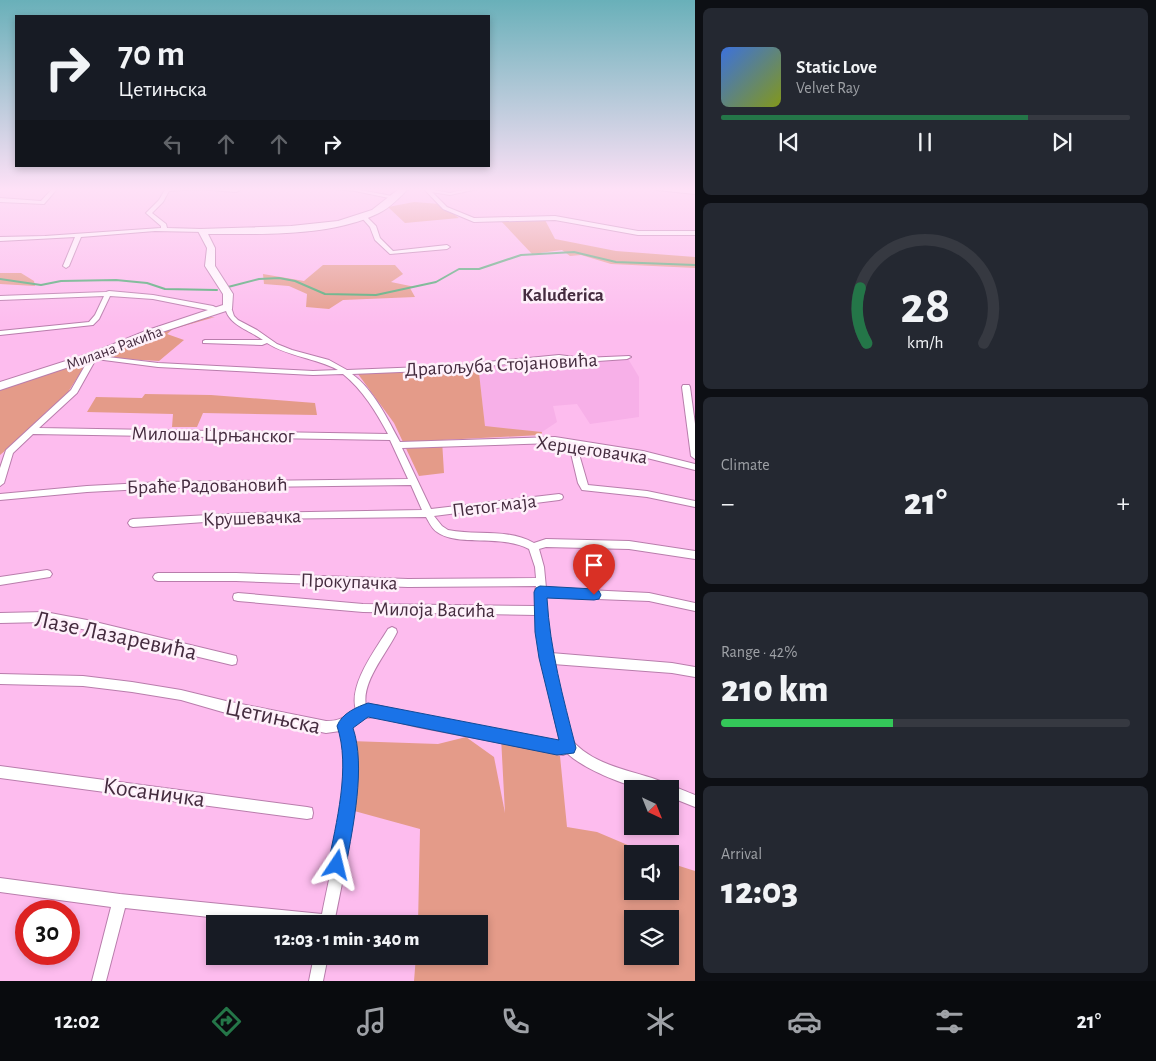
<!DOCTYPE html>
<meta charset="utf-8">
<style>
:root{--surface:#171b24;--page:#242831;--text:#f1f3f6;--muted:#9ea1a6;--line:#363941;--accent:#247648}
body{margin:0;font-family:"Alegreya Sans",sans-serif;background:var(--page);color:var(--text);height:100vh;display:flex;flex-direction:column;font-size:19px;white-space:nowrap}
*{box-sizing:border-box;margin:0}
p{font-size:16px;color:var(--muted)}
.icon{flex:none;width:28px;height:28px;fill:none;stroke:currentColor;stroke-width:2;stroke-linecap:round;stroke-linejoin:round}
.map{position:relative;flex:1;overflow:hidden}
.drawer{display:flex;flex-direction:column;gap:8px;padding:8px;background:#0d0f14;width:461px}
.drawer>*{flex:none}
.guide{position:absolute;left:15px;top:15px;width:475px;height:152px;border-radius:0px;box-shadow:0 2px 8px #0003;background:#171b24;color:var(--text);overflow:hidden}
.needle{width:32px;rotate:137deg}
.buttons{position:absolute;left:624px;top:780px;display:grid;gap:10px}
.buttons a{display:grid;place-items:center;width:55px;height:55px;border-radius:0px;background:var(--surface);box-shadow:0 2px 8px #0003;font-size:25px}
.speed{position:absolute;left:15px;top:900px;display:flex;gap:10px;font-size:25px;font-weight:700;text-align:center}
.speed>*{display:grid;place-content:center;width:65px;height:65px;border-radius:50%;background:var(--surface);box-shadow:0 2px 8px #0003;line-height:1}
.speed .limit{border:8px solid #d22;background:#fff;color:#111}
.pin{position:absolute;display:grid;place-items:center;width:42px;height:42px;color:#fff;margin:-51px -21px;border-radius:50% 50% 50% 0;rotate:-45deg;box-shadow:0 0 5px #0007}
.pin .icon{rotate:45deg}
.me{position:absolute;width:55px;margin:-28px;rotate:10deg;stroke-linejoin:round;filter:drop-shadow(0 0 4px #0008)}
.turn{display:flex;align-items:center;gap:18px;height:105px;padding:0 20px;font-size:22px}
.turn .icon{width:65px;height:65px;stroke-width:2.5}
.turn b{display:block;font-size:35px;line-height:42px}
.lanes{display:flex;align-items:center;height:48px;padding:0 20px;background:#0003;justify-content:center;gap:25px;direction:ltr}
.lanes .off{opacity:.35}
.big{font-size:38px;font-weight:800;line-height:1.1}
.drawer .card{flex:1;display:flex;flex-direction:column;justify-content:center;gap:8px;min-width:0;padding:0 18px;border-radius:8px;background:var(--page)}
.drawer .dial{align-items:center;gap:0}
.dial svg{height:130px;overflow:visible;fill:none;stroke:var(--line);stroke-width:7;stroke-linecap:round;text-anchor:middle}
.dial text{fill:var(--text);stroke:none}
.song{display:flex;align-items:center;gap:15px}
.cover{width:60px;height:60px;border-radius:8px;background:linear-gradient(135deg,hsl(220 70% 55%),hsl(70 70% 35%))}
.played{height:5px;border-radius:2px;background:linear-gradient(90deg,var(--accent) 75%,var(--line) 75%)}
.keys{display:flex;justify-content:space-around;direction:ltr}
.heat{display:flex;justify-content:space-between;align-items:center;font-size:28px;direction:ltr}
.charge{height:8px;border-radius:4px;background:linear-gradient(90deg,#34c759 42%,var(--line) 0)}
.trip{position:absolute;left:206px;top:915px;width:282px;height:50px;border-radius:0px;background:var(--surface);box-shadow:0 2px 8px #0003;font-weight:800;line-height:50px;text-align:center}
.menu{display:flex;height:80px;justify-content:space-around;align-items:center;background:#090b0e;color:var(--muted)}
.menu .icon{width:35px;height:35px}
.menu .selected{color:var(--accent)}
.menu b{font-size:22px;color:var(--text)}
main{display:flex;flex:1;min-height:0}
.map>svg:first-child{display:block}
.built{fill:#f7b0e8}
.green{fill:#e49b89;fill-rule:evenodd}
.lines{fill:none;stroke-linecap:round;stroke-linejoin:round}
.stream{stroke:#4bab72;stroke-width:2}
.street-casing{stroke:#b97dac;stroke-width:2}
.secondary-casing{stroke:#b97dac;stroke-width:2}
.street{fill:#fff;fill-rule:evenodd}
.secondary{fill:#fff;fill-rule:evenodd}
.route{fill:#1a73e8;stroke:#114b97}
.labels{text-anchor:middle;stroke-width:5;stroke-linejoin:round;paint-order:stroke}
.far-street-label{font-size:16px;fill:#452c3f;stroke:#fef0fa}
.far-quarter-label{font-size:19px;font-weight:bold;fill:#452c3f;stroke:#fef0fa}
.street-label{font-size:20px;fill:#452c3f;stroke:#fef0fa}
.near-street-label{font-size:24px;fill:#452c3f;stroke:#fef0fa}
</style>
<main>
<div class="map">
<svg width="695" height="981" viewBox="0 0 695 981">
<rect width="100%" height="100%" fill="#fdbcee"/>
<path class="built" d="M 559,357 L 583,360 L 627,357 L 639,377 L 639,417 L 590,424 L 577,404 L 553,406 L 557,422 L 542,432 L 485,427 L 478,364 Z"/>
<g class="green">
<path d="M 414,202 L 440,204 L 459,218 L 405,223 L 388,207 Z"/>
<path d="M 544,218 L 555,239 L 616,251 L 695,257 L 695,268 L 611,264 L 581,255 L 570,256 L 562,250 L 532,254 L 501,221 Z"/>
<path d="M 323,265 L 395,265 L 403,274 L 391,282 L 415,287 L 410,288 L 415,297 L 343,300 L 329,309 L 306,307 L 307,294 L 289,286 L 264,284 L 263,274 L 304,281 Z"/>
<path d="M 0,273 L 21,273 L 34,281 L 35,286 L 0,284 Z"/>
<path d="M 215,317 L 173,329 L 167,334 L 184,340 L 159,361 L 123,359 L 103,356 L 102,353 L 198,318 Z"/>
<path d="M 89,360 L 66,395 L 46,412 L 31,429 L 0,455 L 0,387 Z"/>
<path d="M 478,364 L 485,426 L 542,432 L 541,435 L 442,440 L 444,473 L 419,476 L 394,423 L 358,374 L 448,368 Z"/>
<path d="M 145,394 L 211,395 L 315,403 L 317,415 L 203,413 L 197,427 L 172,427 L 173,414 L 87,412 L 96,397 L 142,398 Z"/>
<path d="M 466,737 L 494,757 L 505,813 L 501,737 L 560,756 L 567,827 L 597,832 L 649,854 L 632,854 L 632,891 L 670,891 L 670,863 L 695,871 L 695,981 L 414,981 L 416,956 L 480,956 L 480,924 L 418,924 L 420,829 L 347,809 L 350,741 L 438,744 ZM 632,919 L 670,919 L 670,956 L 632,956 Z"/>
</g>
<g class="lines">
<g class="stream">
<path d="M 0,279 L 41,285 L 61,281 L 116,280 L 147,283 L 165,289 L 217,290"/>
<path d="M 228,287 L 259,279 L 279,278 L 295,281 L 325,294 L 376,295 L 436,282 L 459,269 L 479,269 L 521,255 L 574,252 L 616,262 L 695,265"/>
</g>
<defs>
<g id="street">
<path d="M 53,188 L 58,188 L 44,204 L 0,202 L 0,198 L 41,201 Z"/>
<path d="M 166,188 L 235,189 L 244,188 L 236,192 L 199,189 L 169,191 L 163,202 L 152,213 L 166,224 L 167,228 L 202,229 L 205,231 L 204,232 L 155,231 L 81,237 L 69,266 L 66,268 L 63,266 L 75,237 L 0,241 L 0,237 L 45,236 L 161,228 L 161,226 L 146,213 L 159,200 Z"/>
<path d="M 325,188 L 355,189 L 397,197 L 394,199 L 355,191 Z"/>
<path d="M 423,188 L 450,193 L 471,188 L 482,188 L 450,195 L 432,192 L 447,207 L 474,218 L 555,216 L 638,231 L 695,231 L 695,235 L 638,235 L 555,220 L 474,222 L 443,209 Z"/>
<path d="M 692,188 L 695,188 L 695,190 Z"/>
<path d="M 362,216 L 366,216 L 376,226 L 380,238 L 393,251 L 447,245 L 450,247 L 447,249 L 390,254 L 375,240 L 370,227 L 362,218 Z"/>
<path d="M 109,291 L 153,295 L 213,306 L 221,310 L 218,312 L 153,299 L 110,296 L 99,319 L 93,325 L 0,335 L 0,331 L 89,322 L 95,315 L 104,296 L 0,300 L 0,296 L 106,292 Z"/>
<path d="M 228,305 L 231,307 L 234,316 L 238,320 L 257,330 L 277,344 L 292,350 L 329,360 L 347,370 L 448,366 L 559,355 L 583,358 L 629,356 L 631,357 L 627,359 L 583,362 L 559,359 L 448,370 L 352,374 C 374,390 388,420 400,442 L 555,437 L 643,451 L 695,464 L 695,470 L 643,457 L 577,447 L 588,485 L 647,491 L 695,501 L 695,507 L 647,497 L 582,490 L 578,483 L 569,445 L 555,443 L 402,448 L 431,509 L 559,494 L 562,495 L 563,497 L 562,499 L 559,500 L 434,516 L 442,526 L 448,530 C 477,536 507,528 534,543 L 546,539 L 629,541 L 695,551 L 695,559 L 629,549 L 546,547 L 539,549 L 544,567 L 546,588 L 649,593 L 695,603 L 695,611 L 649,601 L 546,597 L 546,621 L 551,653 L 672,663 L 695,667 L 695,677 L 672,673 L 553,664 L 570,738 C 590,763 623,769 652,778 C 666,783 680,789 695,795 L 695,807 L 670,797 L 670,789 C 662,789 654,790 646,789 C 625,786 582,768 567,753 L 563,755 L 418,727 L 376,717 L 365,718 L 351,727 C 366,784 345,866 334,924 L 274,924 L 125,908 L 106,981 L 92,981 L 111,907 L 0,892 L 0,878 L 120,894 L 322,914 C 332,863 353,782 340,731 L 326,733 L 226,713 L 181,700 L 132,692 L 83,686 L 0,684 L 0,674 L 83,676 L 132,682 L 181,690 L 226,701 L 326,721 C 341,721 344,717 356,710 C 348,685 376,649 388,629 L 392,627 L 396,629 L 397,632 C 387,653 361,682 366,706 L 376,705 L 418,715 L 560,742 L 541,659 L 536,615 L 363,612 L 238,601 L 234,600 L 233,597 L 234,594 L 238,593 L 363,604 L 536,606 L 535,592 L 536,586 L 408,587 L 236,581 L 158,581 L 155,580 L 153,577 L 155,574 L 158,573 L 236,573 L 408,579 L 536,578 L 535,567 L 529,549 C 501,534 457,547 437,532 C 432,529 429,522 426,517 L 248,519 L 133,527 L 130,526 L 128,523 L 130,520 L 133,519 L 248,513 L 422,510 L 411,485 L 162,488 L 87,492 L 0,500 L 0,494 L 87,486 L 162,482 L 408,479 L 390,440 L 33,434 L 13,453 L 4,483 L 0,486 L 0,468 L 6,450 L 71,390 L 90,357 L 91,355 L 158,363 L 313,371 L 338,370 C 316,358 289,357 267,343 L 262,345 L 203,343 L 203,341 L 205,340 L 263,340 C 249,330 228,325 225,307 ZM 96,359 L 158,367 L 313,375 L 343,374 C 363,390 376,412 388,434 L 39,428 L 77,393 Z"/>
<path d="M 683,385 L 689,385 L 690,387 L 695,424 L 695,459 L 691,456 L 682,387 Z"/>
<path d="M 47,570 L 50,571 L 52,574 L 50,577 L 0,585 L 0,577 Z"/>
<path d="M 45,612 L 87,620 L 232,655 L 236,656 L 237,660 L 236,664 L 232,665 L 87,630 L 45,622 L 0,623 L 0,613 Z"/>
<path d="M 0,766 L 307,807 L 312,808 L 313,813 L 312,818 L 307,819 L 0,778 Z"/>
<path d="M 314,956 L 328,956 L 323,981 L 309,981 Z"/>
</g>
<g id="secondary">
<path d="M 400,188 L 409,188 C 400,197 390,208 379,213 C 331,237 260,234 208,234 L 215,248 L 215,266 L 233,294 L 232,309 L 156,334 L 102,356 L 0,390 L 0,382 L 94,352 L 148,330 L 223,305 L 223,294 L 205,266 L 207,248 L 198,231 L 199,229 L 291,226 L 338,221 L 372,210 Z"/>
<path d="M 653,188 L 695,190 L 695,194 L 657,190 Z"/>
</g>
</defs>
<use href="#street" class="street-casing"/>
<use href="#secondary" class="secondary-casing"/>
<use href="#street" class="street"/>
<use href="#secondary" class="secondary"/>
</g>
<linearGradient id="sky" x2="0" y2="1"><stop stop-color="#69b0b9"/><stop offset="0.58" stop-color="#fee1f7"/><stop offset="1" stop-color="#fee1f7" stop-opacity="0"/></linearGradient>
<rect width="695" height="326" fill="url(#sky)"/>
<path class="route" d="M 540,586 L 594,589 L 599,591 L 601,595 L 599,599 L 594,600 L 547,598 C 550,650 563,697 576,748 L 574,753 L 557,755 L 368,717 L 353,728 C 366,766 353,827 346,865 L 343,872 L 337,874 L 331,872 L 328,865 C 336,823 351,767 337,726 C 342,713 357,707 368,703 L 559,740 L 539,658 L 535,632 L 534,592 L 536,588 Z"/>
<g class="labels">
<g class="far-street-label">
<text transform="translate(114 347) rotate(-20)" y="6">Милана Ракића</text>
</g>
<g class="far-quarter-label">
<text x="563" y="301">Kaluđerica</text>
</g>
<g class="street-label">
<text transform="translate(501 364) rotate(-3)" y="7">Драгољуба Стојановића</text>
<text transform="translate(213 434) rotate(1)" y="7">Милоша Црњанског</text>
<text transform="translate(592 449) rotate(8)" y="7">Херцеговачка</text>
<text transform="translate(207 485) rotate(-1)" y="7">Браће Радовановић</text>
<text transform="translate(494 505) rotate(-7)" y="7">Петог маја</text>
<text transform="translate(252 517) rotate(-2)" y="7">Крушевачка</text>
<text transform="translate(349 581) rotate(2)" y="7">Прокупачка</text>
<text transform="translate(434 609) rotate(1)" y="7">Милоја Васића</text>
</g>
<g class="near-street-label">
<text transform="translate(116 635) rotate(12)" y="8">Лазе Лазаревића</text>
<text transform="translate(273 716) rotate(12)" y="8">Цетињска</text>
<text transform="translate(154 792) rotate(8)" y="8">Косаничка</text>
</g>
</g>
</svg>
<div class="buttons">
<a><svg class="needle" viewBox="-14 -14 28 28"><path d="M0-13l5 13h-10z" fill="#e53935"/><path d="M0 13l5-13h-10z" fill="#9ea1a6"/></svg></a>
<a><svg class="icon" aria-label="sound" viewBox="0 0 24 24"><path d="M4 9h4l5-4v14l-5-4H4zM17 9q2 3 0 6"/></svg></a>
<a><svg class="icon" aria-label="layers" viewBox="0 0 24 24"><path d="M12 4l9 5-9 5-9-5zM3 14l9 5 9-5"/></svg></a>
</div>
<div class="speed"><div class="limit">30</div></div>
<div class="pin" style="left:594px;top:595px;background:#d93025"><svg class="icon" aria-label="arrive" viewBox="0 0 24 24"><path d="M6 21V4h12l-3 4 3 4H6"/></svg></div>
<svg class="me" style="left:337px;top:865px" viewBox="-20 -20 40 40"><path d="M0-17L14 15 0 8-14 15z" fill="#1a73e8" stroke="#fff" stroke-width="4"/></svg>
<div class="trip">12:03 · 1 min · 340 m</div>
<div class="guide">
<div class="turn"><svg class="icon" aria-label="right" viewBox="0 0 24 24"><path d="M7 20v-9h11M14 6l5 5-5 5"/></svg><div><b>70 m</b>Цетињска</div></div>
<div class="lanes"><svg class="icon off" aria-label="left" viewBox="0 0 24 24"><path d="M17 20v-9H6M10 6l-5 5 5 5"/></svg><svg class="icon off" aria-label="ahead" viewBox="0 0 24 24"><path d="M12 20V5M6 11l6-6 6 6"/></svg><svg class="icon off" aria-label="ahead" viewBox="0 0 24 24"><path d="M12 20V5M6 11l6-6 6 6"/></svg><svg class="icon" aria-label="right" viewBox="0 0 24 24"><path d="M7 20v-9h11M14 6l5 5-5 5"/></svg></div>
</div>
</div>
<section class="drawer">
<div class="card">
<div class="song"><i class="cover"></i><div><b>Static Love</b><p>Velvet Ray</p></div></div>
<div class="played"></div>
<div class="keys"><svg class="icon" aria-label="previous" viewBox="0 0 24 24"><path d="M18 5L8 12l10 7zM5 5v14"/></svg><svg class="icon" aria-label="pause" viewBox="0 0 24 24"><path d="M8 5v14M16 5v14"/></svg><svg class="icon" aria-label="next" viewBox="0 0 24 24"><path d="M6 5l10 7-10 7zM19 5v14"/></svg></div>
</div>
<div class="card dial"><svg viewBox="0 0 100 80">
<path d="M14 69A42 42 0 1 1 86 69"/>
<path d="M14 69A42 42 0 0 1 10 35" stroke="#247648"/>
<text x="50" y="56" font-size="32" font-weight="700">28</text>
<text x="50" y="72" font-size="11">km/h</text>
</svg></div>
<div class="card"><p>Climate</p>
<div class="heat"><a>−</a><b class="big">21°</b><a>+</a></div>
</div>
<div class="card"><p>Range · 42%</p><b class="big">210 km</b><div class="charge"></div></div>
<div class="card"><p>Arrival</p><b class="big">12:03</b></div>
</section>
</main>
<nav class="menu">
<b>12:02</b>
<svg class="icon selected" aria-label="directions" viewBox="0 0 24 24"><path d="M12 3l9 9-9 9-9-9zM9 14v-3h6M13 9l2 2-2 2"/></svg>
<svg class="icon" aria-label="music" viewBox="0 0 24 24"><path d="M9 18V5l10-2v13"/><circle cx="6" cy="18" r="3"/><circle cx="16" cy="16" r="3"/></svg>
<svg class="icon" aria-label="phone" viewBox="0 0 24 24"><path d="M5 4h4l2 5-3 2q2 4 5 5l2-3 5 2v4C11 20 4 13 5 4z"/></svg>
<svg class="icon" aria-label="climate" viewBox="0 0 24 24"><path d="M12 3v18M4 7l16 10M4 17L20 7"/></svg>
<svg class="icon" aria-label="car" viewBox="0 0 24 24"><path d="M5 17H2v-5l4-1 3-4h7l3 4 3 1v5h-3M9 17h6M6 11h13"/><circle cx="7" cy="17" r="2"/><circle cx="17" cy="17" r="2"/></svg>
<svg class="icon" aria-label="filters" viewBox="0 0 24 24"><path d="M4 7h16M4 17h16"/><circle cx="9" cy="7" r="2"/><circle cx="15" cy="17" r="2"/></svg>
<b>21°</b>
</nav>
